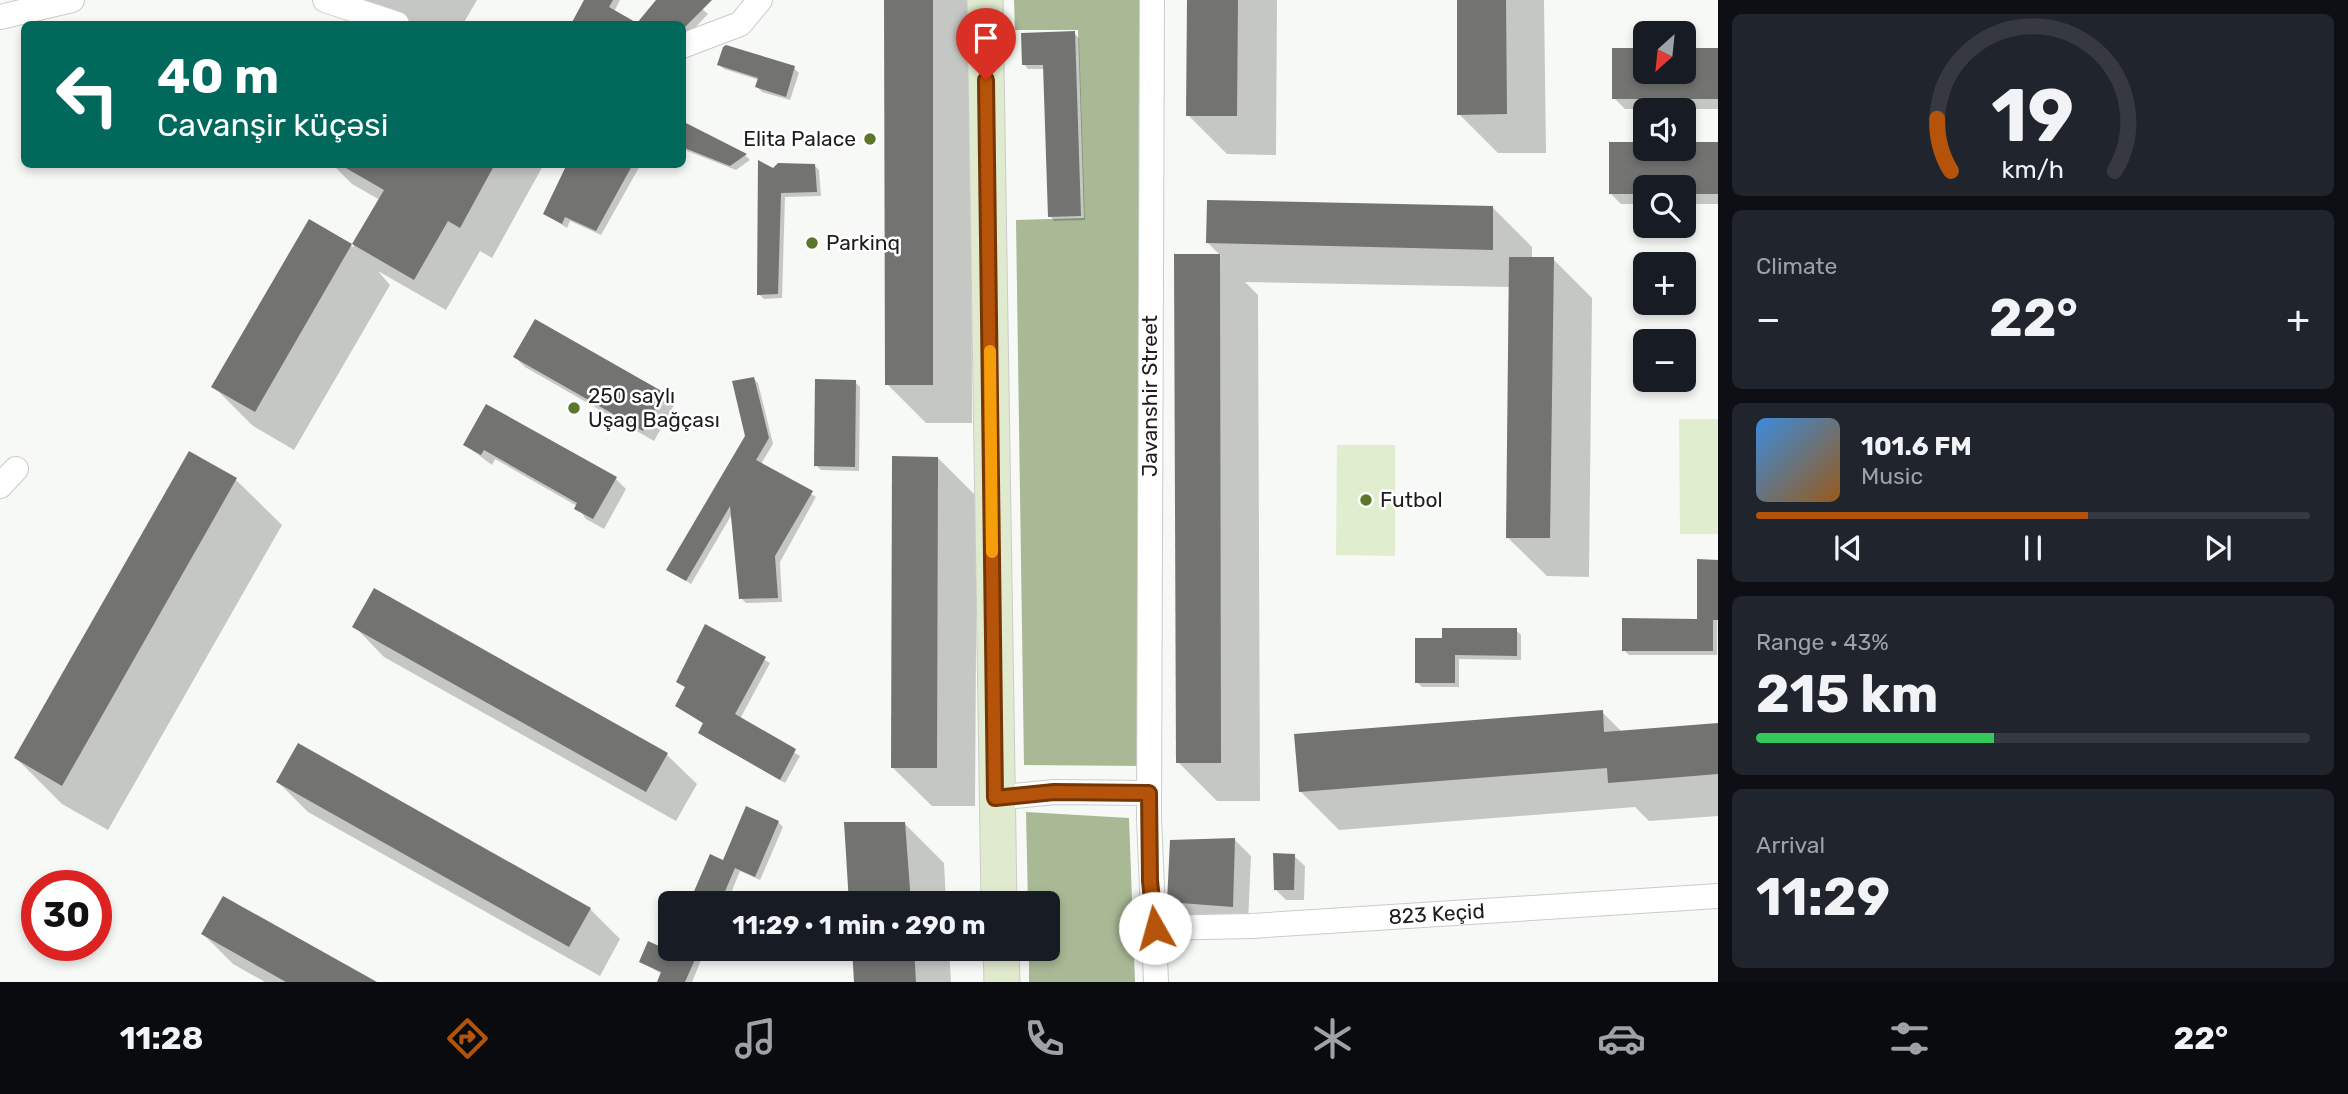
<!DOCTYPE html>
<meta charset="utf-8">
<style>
:root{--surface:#171b24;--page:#20242c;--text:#f1f3f6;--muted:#9ea1a6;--line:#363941;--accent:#b45309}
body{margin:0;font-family:Rubik,sans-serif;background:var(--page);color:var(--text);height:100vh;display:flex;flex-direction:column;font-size:26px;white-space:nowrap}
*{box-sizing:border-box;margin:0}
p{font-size:23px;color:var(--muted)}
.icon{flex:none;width:38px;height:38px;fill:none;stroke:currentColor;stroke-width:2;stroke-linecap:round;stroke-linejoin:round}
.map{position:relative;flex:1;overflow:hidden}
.drawer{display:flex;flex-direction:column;gap:14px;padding:14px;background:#0d0f14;width:630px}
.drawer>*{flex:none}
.hud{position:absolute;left:21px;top:21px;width:665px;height:147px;border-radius:10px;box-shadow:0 4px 10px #0003;background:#00695c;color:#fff;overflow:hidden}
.needle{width:46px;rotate:207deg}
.controls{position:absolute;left:1633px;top:21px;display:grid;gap:14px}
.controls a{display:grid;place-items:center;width:63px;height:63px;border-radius:10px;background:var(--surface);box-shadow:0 4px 10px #0003;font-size:35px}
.speed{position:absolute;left:21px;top:870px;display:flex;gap:14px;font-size:35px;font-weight:700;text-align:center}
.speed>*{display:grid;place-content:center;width:91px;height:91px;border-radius:50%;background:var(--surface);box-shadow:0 4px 10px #0003;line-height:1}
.speed .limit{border:10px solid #d22;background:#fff;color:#111}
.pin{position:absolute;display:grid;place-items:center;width:60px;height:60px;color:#fff;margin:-72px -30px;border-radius:50% 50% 50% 0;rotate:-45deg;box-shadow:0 0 7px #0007}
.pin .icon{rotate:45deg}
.me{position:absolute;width:77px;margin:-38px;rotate:353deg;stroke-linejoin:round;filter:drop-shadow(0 0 5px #0008)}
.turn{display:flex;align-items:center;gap:24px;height:147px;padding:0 21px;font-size:32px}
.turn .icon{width:91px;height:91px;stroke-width:2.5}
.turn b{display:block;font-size:49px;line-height:60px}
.big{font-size:52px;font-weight:700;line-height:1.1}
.drawer .widget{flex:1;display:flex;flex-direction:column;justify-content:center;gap:10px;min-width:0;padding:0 24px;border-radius:10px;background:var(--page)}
.drawer .dial{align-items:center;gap:0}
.dial svg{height:182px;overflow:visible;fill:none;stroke:var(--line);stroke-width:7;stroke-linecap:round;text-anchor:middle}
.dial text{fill:var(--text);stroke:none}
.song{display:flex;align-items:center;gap:21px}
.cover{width:84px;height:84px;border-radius:10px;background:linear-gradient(135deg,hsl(210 70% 55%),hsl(30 70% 35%))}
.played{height:7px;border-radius:4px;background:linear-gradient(90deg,var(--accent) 60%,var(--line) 60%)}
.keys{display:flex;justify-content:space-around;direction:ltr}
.heat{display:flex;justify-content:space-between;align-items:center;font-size:38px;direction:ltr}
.charge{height:10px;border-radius:5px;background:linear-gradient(90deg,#34c759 43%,var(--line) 0)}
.trip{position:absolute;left:658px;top:891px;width:402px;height:70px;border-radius:10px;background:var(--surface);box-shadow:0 4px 10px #0003;font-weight:700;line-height:70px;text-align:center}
.tab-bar{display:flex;height:112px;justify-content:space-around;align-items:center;background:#090b0e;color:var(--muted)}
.tab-bar .icon{width:49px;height:49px}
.tab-bar .active{color:var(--accent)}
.tab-bar b{font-size:32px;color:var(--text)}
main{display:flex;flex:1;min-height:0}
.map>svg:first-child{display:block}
.green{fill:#e0eecf}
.forest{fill:#a9b895}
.shadow{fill:#0003}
.building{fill:#737472}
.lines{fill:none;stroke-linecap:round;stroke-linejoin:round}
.street-casing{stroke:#cbccc9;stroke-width:26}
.secondary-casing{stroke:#cbccc9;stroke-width:37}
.street{stroke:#fff;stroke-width:24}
.secondary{stroke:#e0eace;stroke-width:35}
.route-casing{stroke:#753606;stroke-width:18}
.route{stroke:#b45309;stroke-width:12}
.slow{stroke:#f59e0b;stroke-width:12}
.poi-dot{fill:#5c772b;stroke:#fff;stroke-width:2.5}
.labels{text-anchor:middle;stroke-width:5;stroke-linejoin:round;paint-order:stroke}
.poi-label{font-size:21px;fill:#1c1d1c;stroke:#fff;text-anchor:start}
.street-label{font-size:21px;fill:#1c1d1c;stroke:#fff}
</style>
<main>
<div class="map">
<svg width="1718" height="982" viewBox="0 0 1718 982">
<rect width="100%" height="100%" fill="#f7f9f6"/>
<g class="green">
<path d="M 1679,419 L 1718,419 L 1718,534 L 1680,534 Z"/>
<path d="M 1337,445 L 1395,445 L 1395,556 L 1336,555 Z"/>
</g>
<g class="forest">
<path d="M 1014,0 L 1139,0 L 1144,766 L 1024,765 L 1016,220 L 1084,218 L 1078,30 L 1015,30 Z"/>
<path d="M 1026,812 L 1129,818 L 1135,982 L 1029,982 L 1029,949 L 1048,948 L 1048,903 L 1028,903 Z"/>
</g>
<g class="shadow">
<path d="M 358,0 L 477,0 L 463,24 L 401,24 Z"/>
<path d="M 586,0 L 620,0 L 614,12 L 636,24 L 572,24 Z"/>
<path d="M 681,0 L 692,0 L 708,14 L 690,33 L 682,28 L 682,24 L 639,24 L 654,6 Z"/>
<path d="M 886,0 L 971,0 L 972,423 L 926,423 L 887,384 Z"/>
<path d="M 1189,0 L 1277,0 L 1276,155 L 1227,154 L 1188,115 Z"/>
<path d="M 1458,0 L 1544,0 L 1546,153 L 1498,153 L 1459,114 Z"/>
<path d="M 1074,33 L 1079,38 L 1085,220 L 1054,221 L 1050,216 L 1045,69 L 1028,69 L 1024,64 Z"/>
<path d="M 1645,50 L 1645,72 L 1684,72 L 1684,50 L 1718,50 L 1718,109 L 1625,109 L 1614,98 Z"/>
<path d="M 719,64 L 794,68 L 799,73 L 790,100 L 762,92 L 757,87 L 759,80 L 724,69 Z"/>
<path d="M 682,123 L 746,156 L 750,160 L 736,170 L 682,149 Z"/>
<path d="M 1645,143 L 1645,149 L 1684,149 L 1684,144 L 1718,144 L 1718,204 L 1684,204 L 1684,187 L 1645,187 L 1645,204 L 1621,204 L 1610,193 Z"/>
<path d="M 332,164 L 544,164 L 492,258 L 480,251 L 446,310 L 378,271 L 390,285 L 294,450 L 253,426 L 214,387 L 309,222 L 353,247 L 380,200 L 352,184 Z"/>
<path d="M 569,164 L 641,164 L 601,235 L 570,221 L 567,228 L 545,214 Z"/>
<path d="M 814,165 L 819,170 L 821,196 L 785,197 L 782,298 L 764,299 L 759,294 L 774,170 Z"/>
<path d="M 1493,208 L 1532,247 L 1532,259 L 1553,259 L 1592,298 L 1589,577 L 1547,576 L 1507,537 L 1510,287 L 1245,282 L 1258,295 L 1260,801 L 1217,801 L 1178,762 L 1176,256 L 1221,256 L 1208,243 Z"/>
<path d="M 515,357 L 664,394 L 674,405 L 654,441 L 525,367 Z"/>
<path d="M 753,378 L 758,383 L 773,444 L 761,464 L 816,497 L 780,562 L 782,602 L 746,603 L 741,598 L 732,514 L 691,584 L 669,570 L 747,436 Z"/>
<path d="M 855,382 L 860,387 L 859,471 L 821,470 L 816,465 Z"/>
<path d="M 465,445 L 616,479 L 626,489 L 604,529 L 586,519 L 577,506 L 495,459 L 492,465 Z"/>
<path d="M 938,458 L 977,497 L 975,806 L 932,806 L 892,767 Z"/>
<path d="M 236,480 L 282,525 L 108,830 L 62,804 L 16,758 Z"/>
<path d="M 1699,561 L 1718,561 L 1717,655 L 1629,655 L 1624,650 L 1699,620 Z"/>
<path d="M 375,591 L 667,755 L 697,784 L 676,821 L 384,657 L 355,627 Z"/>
<path d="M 706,626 L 770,663 L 740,719 L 800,756 L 785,783 L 705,737 L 700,732 L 704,724 L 677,706 L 686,688 L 678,682 Z"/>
<path d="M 1516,630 L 1521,635 L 1521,660 L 1459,659 L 1459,687 L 1422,687 L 1417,682 L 1444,640 Z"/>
<path d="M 1602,712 L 1622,732 L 1718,725 L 1718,816 L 1649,821 L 1635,807 L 1339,830 L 1300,791 Z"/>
<path d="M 298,746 L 590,909 L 620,939 L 600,976 L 308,812 L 278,782 Z"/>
<path d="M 778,822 L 783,827 L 760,880 L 740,871 L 727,903 L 691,903 L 723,862 Z"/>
<path d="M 905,824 L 944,863 L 946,903 L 851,903 Z"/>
<path d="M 1235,840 L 1251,856 L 1248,922 L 1185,918 L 1169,902 Z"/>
<path d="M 1294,856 L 1305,866 L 1304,900 L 1286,900 L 1275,889 Z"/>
<path d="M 203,934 L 373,982 L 265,982 L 233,964 Z"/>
<path d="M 671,948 L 706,948 L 692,982 L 658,982 L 662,974 L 641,962 L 669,952 Z"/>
<path d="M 854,948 L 949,948 L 951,982 L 856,982 Z"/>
</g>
<g class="building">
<path d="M 584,0 L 613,0 L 609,7 L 637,23 L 656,0 L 712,0 L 682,30 L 682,24 L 571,24 Z"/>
<path d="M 884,0 L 933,0 L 933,385 L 885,385 Z"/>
<path d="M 1187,0 L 1238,0 L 1237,116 L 1186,116 Z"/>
<path d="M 1457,0 L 1506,0 L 1507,114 L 1457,115 Z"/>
<path d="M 1075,31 L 1081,216 L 1048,217 L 1043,65 L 1022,65 L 1021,33 Z"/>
<path d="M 726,45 L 795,66 L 786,97 L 755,87 L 758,78 L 717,65 L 723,47 Z"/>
<path d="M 1612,48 L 1645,48 L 1645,72 L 1684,72 L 1684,48 L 1718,48 L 1718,99 L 1612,99 Z"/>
<path d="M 682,121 L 747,154 L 730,166 L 682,147 Z"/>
<path d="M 1609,142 L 1645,142 L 1645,149 L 1684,149 L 1684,142 L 1718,142 L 1718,194 L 1684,194 L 1684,187 L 1645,187 L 1645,194 L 1609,194 Z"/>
<path d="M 758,160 L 773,168 L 778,163 L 815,164 L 817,192 L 781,193 L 778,294 L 757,295 Z"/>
<path d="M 339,164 L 495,164 L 460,228 L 448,221 L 414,280 L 352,244 L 384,190 Z"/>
<path d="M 567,164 L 633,164 L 596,231 L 565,217 L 562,224 L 543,214 Z"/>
<path d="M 1207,200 L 1493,206 L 1493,250 L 1206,243 Z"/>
<path d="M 309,219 L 352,244 L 255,412 L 211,387 Z"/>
<path d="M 1174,254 L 1220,254 L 1221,763 L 1176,763 Z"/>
<path d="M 1509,257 L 1554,257 L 1550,538 L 1506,538 Z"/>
<path d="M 535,319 L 665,393 L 643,431 L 513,357 Z"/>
<path d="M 754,377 L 769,438 L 756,460 L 813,491 L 775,556 L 778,598 L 739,599 L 730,506 L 686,581 L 666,570 L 745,436 L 732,381 Z"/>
<path d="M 815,379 L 856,380 L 855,467 L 814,466 Z"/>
<path d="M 486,404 L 617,477 L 593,519 L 574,509 L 577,503 L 484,450 L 481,455 L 463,445 Z"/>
<path d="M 189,451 L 237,478 L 62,786 L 14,758 Z"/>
<path d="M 892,456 L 938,457 L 937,768 L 891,768 Z"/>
<path d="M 1697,559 L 1718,560 L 1718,620 L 1713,620 L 1713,651 L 1622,651 L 1622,618 L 1697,619 Z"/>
<path d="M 374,588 L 668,753 L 646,792 L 352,627 Z"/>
<path d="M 705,624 L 766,657 L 735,714 L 796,749 L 780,780 L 698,733 L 703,723 L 675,706 L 685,687 L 676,682 Z"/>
<path d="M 1442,628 L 1517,628 L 1517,656 L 1455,655 L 1455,683 L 1415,683 L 1415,638 L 1442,638 Z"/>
<path d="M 1603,710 L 1604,732 L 1718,723 L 1718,774 L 1608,783 L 1607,768 L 1299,792 L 1294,734 Z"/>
<path d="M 298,743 L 591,908 L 569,947 L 276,782 Z"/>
<path d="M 746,806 L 779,821 L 755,877 L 735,868 L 720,903 L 689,903 L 710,854 L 723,860 Z"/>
<path d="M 844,822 L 905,822 L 911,903 L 849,903 Z"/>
<path d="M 1235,838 L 1233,907 L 1167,902 L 1170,840 Z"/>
<path d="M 1273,853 L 1295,854 L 1294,890 L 1274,890 Z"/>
<path d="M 223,896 L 377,982 L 286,982 L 201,934 Z"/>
<path d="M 648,941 L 668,950 L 700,948 L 685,982 L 657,982 L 661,972 L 639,962 Z"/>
<path d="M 852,948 L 914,948 L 916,982 L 854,982 Z"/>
</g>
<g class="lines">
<defs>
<g id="street">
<path d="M 325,0 L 397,24"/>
<path d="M 1152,0 L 1149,818 L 1156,982"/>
<path d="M 0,17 L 72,0"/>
<path d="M 682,46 L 740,24 L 760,0"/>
<path d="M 0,486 L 16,469"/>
<path d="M 995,798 L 1054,792 L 1149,793"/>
<path id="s1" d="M 1155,928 L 1252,926 L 1718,896"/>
</g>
<g id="secondary">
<path d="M 985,0 L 999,903"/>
<path d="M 1001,948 L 1002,982"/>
</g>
</defs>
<use href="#street" class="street-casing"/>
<use href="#secondary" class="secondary-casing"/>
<use href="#street" class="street"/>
<use href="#secondary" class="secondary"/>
</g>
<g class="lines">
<defs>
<path id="route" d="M 986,80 L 995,798 L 1054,792 L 1149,793 L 1150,881 L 1155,928"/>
</defs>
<use href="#route" class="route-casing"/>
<use href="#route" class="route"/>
<path class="slow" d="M 990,351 L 992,552"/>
</g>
<g class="poi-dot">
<circle cx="870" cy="139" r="7"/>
<circle cx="812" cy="243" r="7"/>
<circle cx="574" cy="408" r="7"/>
<circle cx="1366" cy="500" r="7"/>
</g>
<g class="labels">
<g class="poi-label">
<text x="856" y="146" text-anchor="end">Elita Palace</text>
<text x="826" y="250">Parkinq</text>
<text x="588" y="403">250 saylı<tspan x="588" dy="24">Uşag Bağçası</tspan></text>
<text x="1380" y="507">Futbol</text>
</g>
<g class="street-label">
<text transform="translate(1150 396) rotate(-90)" y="7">Javanshir Street</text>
<text dy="7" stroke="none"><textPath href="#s1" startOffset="282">823 Keçid</textPath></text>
</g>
</g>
</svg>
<div class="controls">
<a><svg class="needle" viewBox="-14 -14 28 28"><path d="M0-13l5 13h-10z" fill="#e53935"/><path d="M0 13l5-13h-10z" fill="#9ea1a6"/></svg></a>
<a><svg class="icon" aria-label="sound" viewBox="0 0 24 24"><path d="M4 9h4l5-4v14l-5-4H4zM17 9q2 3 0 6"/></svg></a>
<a><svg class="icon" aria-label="search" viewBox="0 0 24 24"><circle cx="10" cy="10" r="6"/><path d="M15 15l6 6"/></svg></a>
<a>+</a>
<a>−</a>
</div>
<div class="speed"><div class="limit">30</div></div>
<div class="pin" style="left:986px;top:80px;background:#d93025"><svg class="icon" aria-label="arrive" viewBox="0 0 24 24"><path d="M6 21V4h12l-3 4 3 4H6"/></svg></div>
<svg class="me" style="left:1155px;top:928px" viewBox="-20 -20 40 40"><circle r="19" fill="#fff"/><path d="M0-13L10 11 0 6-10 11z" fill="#b45309"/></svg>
<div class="trip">11:29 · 1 min · 290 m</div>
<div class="hud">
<div class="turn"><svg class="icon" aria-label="left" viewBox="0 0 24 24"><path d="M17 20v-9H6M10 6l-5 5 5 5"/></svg><div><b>40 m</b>Cavanşir küçəsi</div></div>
</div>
</div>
<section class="drawer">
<div class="widget dial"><svg viewBox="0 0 100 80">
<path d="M14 69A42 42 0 1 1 86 69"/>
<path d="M14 69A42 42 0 0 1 8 46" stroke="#b45309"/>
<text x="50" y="56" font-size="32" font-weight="700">19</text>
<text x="50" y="72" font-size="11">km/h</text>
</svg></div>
<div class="widget"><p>Climate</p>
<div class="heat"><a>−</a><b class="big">22°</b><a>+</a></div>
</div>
<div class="widget">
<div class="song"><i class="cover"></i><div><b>101.6 FM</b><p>Music</p></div></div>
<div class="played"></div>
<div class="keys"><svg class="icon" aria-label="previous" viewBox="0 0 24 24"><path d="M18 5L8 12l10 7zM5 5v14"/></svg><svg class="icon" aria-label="pause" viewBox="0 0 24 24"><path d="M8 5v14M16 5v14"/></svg><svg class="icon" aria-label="next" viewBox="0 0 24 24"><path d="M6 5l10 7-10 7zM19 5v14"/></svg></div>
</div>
<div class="widget"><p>Range · 43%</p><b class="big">215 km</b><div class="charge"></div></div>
<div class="widget"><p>Arrival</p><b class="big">11:29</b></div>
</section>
</main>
<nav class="tab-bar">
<b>11:28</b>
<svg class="icon active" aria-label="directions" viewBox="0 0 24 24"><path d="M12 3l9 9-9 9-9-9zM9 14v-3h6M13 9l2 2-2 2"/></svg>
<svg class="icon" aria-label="music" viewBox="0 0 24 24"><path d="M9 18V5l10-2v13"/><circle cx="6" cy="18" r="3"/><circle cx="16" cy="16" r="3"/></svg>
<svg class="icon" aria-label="phone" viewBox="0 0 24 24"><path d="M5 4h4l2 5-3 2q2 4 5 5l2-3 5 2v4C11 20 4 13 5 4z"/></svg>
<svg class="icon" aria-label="climate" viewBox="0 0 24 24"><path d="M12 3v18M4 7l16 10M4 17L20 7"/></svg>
<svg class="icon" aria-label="car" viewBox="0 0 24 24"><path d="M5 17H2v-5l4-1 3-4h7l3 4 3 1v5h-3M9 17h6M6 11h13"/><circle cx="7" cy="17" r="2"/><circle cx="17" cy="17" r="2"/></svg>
<svg class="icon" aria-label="filters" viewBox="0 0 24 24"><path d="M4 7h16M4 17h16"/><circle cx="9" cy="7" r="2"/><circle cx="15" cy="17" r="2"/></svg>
<b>22°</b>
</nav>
